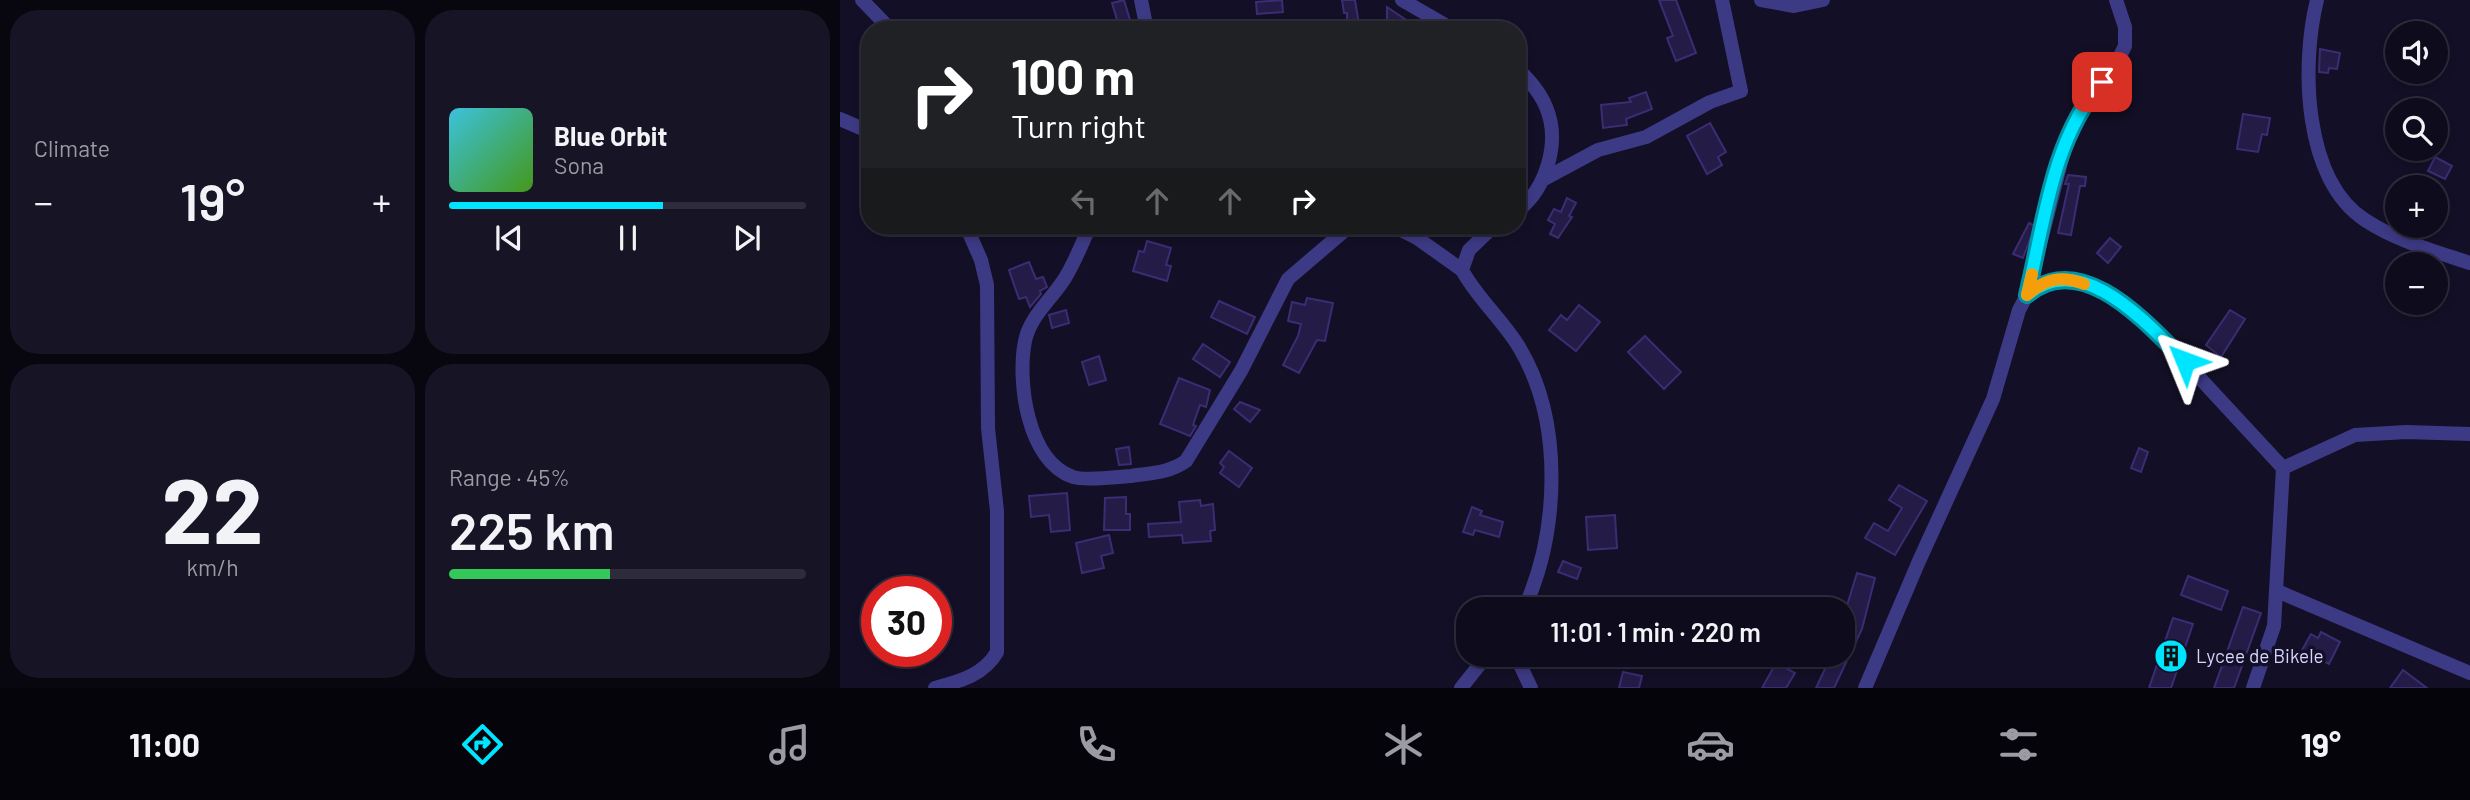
<!DOCTYPE html>
<meta charset="utf-8">
<style>
:root{--surface:#0e0b1c;--page:#171425;--text:#f1f3f6;--muted:#9b9ba3;--line:#2e2b3b;--accent:#00e5ff}
body{margin:0;font-family:Barlow,sans-serif;background:var(--page);color:var(--text);height:100vh;display:flex;flex-direction:column;font-size:26px;white-space:nowrap}
*{box-sizing:border-box;margin:0}
p{font-size:23px;color:var(--muted)}
.icon{flex:none;width:38px;height:38px;fill:none;stroke:currentColor;stroke-width:2;stroke-linecap:round;stroke-linejoin:round}
.map{position:relative;flex:1;overflow:hidden}
.side{display:flex;flex-direction:column;gap:10px;padding:10px;background:#08060f;width:840px}
.side>*{flex:none}
.top-card{position:absolute;left:21px;top:21px;width:665px;height:214px;border-radius:28px;box-shadow:0 4px 10px #0003,0 0 0 2px var(--line);background:#202124;color:#fff;overflow:hidden}
.tools{position:absolute;left:1545px;top:21px;display:grid;gap:14px}
.tools a{display:grid;place-items:center;width:63px;height:63px;border-radius:50%;background:var(--surface);box-shadow:0 4px 10px #0003,0 0 0 2px var(--line);font-size:35px}
.speed{position:absolute;left:21px;top:576px;display:flex;gap:14px;font-size:35px;font-weight:700;text-align:center}
.speed>*{display:grid;place-content:center;width:91px;height:91px;border-radius:50%;background:var(--surface);box-shadow:0 4px 10px #0003,0 0 0 2px var(--line);line-height:1}
.speed .limit{border:10px solid #d22;background:#fff;color:#111}
.pin{position:absolute;display:grid;place-items:center;width:60px;height:60px;color:#fff;margin:-30px;border-radius:14px;box-shadow:0 4px 10px #0006}
.me{position:absolute;width:77px;margin:-38px;rotate:314deg;stroke-linejoin:round;filter:drop-shadow(0 0 5px #0008)}
.turn{display:flex;align-items:center;gap:24px;height:147px;padding:0 35px;font-size:32px}
.turn .icon{width:91px;height:91px;stroke-width:2.5}
.turn b{display:block;font-size:49px;line-height:60px}
.lanes{display:flex;align-items:center;height:66px;padding:0 35px;background:#0003;justify-content:center;gap:35px;direction:ltr}
.lanes .off{opacity:.35}
.big{font-size:52px;font-weight:600;line-height:1.1}
.side .widget{flex:1;display:flex;flex-direction:column;justify-content:center;gap:10px;min-width:0;padding:0 24px;border-radius:28px;background:var(--page)}
.side .dial{align-items:center;gap:0}
.dial b{font-size:91px;line-height:1}
.song{display:flex;align-items:center;gap:21px}
.cover{width:84px;height:84px;border-radius:10px;background:linear-gradient(135deg,hsl(190 70% 55%),hsl(100 70% 35%))}
.played{height:7px;border-radius:4px;background:linear-gradient(90deg,var(--accent) 60%,var(--line) 60%)}
.keys{display:flex;justify-content:space-around;direction:ltr}
.heat{display:flex;justify-content:space-between;align-items:center;font-size:38px;direction:ltr}
.charge{height:10px;border-radius:5px;background:linear-gradient(90deg,#34c759 45%,var(--line) 0)}
.side .tiles{flex:1;display:grid;gap:10px;grid-template-columns:repeat(2,1fr)}
.trip{position:absolute;left:616px;top:597px;width:399px;height:70px;border-radius:28px;background:var(--surface);box-shadow:0 4px 10px #0003,0 0 0 2px var(--line);font-weight:600;line-height:70px;text-align:center}
.menu{display:flex;height:112px;justify-content:space-around;align-items:center;background:#06040b;color:var(--muted)}
.menu .icon{width:49px;height:49px}
.menu .selected{color:var(--accent)}
.menu b{font-size:32px;color:var(--text)}
main{display:flex;flex:1;min-height:0}
.map>svg:first-child{display:block}
.building{fill:#241b47;stroke:#3b2d73;stroke-width:2}
.lines{fill:none;stroke-linecap:round;stroke-linejoin:round}
.minor{stroke:#3d3a85;stroke-width:14}
.route-casing{stroke:#0095a6;stroke-width:18}
.route{stroke:#00e5ff;stroke-width:12}
.slow{stroke:#f59e0b;stroke-width:12}
.labels{text-anchor:middle;stroke-width:7;stroke-linejoin:round;paint-order:stroke}
.poi-label{font-size:19px;fill:#d9d4ff;stroke:#130f26;text-anchor:start}
</style>
<main>
<section class="side">
<div class="tiles">
<div class="widget"><p>Climate</p>
<div class="heat"><a>−</a><b class="big">19°</b><a>+</a></div>
</div>
<div class="widget">
<div class="song"><i class="cover"></i><div><b>Blue Orbit</b><p>Sona</p></div></div>
<div class="played"></div>
<div class="keys"><svg class="icon" aria-label="previous" viewBox="0 0 24 24"><path d="M18 5L8 12l10 7zM5 5v14"/></svg><svg class="icon" aria-label="pause" viewBox="0 0 24 24"><path d="M8 5v14M16 5v14"/></svg><svg class="icon" aria-label="next" viewBox="0 0 24 24"><path d="M6 5l10 7-10 7zM19 5v14"/></svg></div>
</div>
<div class="widget dial"><b>22</b><p>km/h</p></div>
<div class="widget"><p>Range · 45%</p><b class="big">225 km</b><div class="charge"></div></div>
</div>
</section>
<div class="map">
<svg width="1630" height="688" viewBox="0 0 1630 688">
<rect width="100%" height="100%" fill="#130f26"/>
<g class="building">
<path d="M 284,0 L 293,30 L 280,30 L 272,3 Z"/>
<path d="M 442,0 L 443,12 L 417,14 L 416,2 Z"/>
<path d="M 502,0 L 515,0 L 520,30 L 507,30 L 507,13 L 504,13 Z"/>
<path d="M 819,0 L 836,0 L 856,53 L 836,61 L 827,38 L 833,36 Z"/>
<path d="M 547,7 L 581,30 L 547,30 Z"/>
<path d="M 1480,49 L 1500,53 L 1497,69 L 1489,68 L 1488,73 L 1479,72 Z"/>
<path d="M 806,92 L 812,109 L 786,119 L 787,125 L 763,128 L 761,105 L 791,102 L 789,98 Z"/>
<path d="M 1403,114 L 1430,118 L 1427,135 L 1422,134 L 1418,152 L 1397,149 Z"/>
<path d="M 870,123 L 886,152 L 878,157 L 882,165 L 867,174 L 847,136 Z"/>
<path d="M 1595,157 L 1612,166 L 1605,179 L 1588,171 Z"/>
<path d="M 1228,175 L 1246,177 L 1245,186 L 1240,186 L 1231,235 L 1218,233 L 1228,188 L 1229,184 L 1225,184 Z"/>
<path d="M 727,198 L 736,203 L 729,216 L 732,217 L 718,238 L 710,234 L 715,224 L 708,220 L 714,209 L 721,212 Z"/>
<path d="M 1189,223 L 1195,226 L 1183,258 L 1173,254 Z"/>
<path d="M 1270,238 L 1281,247 L 1268,263 L 1257,253 Z"/>
<path d="M 307,241 L 331,248 L 326,265 L 331,266 L 327,281 L 293,271 L 299,251 L 304,252 Z"/>
<path d="M 189,262 L 196,279 L 203,277 L 207,287 L 200,291 L 201,294 L 190,307 L 186,297 L 179,299 L 169,270 Z"/>
<path d="M 467,298 L 493,303 L 485,341 L 477,340 L 459,373 L 443,365 L 458,336 L 461,324 L 448,321 L 452,302 L 465,305 Z"/>
<path d="M 379,301 L 415,317 L 407,334 L 371,317 Z"/>
<path d="M 739,305 L 760,322 L 736,351 L 709,330 L 721,315 L 727,320 Z"/>
<path d="M 226,310 L 229,323 L 212,328 L 209,315 Z"/>
<path d="M 1390,310 L 1405,319 L 1381,357 L 1366,345 Z"/>
<path d="M 805,336 L 841,372 L 824,389 L 788,352 Z"/>
<path d="M 363,344 L 390,362 L 380,377 L 353,359 Z"/>
<path d="M 259,356 L 266,380 L 249,385 L 242,362 Z"/>
<path d="M 339,378 L 370,390 L 366,407 L 360,405 L 353,425 L 356,426 L 350,436 L 320,424 Z"/>
<path d="M 400,402 L 420,410 L 410,422 L 394,409 Z"/>
<path d="M 289,447 L 291,464 L 279,465 L 276,449 Z"/>
<path d="M 1299,448 L 1308,452 L 1301,472 L 1291,468 Z"/>
<path d="M 389,451 L 412,468 L 399,487 L 380,473 L 384,467 L 380,463 Z"/>
<path d="M 1059,485 L 1087,501 L 1055,555 L 1025,538 L 1034,523 L 1048,531 L 1062,508 L 1049,500 Z"/>
<path d="M 227,493 L 230,530 L 211,532 L 209,515 L 191,517 L 189,496 Z"/>
<path d="M 286,497 L 286,514 L 290,514 L 290,530 L 264,530 L 265,498 Z"/>
<path d="M 360,500 L 361,506 L 373,504 L 375,530 L 370,531 L 371,541 L 343,543 L 342,535 L 309,537 L 308,524 L 341,522 L 339,502 Z"/>
<path d="M 632,507 L 642,511 L 640,515 L 663,522 L 659,537 L 635,530 L 633,535 L 623,532 Z"/>
<path d="M 775,515 L 777,548 L 748,550 L 746,517 Z"/>
<path d="M 269,535 L 273,553 L 261,556 L 264,568 L 242,573 L 236,543 Z"/>
<path d="M 723,561 L 741,568 L 737,579 L 718,572 Z"/>
<path d="M 1017,573 L 1035,578 L 1022,629 L 994,688 L 976,688 L 992,654 L 1003,654 L 1003,633 L 1012,614 L 1005,612 Z"/>
<path d="M 1348,576 L 1388,591 L 1381,610 L 1341,595 Z"/>
<path d="M 791,599 L 835,601 L 835,609 L 790,609 Z"/>
<path d="M 1403,607 L 1421,613 L 1394,688 L 1374,688 Z"/>
<path d="M 1333,618 L 1353,624 L 1331,688 L 1309,688 Z"/>
<path d="M 1481,632 L 1500,642 L 1489,664 L 1462,650 L 1471,634 L 1478,638 Z"/>
<path d="M 936,663 L 955,673 L 946,688 L 922,688 Z"/>
<path d="M 1563,670 L 1587,688 L 1550,688 Z"/>
<path d="M 783,672 L 802,676 L 799,688 L 779,688 Z"/>
</g>
<g class="lines">
<g class="minor">
<path d="M 22,0 L 51,30"/>
<path d="M 301,0 L 307,30"/>
<path d="M 562,0 L 614,30"/>
<path d="M 921,0 L 954,6 L 983,0"/>
<path d="M 1477,0 C 1461,64 1463,180 1525,220 C 1557,241 1594,251 1630,263"/>
<path d="M 677,68 C 689,80 700,92 706,107 C 721,142 706,190 677,211"/>
<path d="M 0,119 L 30,132"/>
<path d="M 704,179 L 758,150 L 806,137 L 870,102 L 901,91 L 882,0"/>
<path d="M 250,226 C 242,243 235,262 225,278 C 212,299 190,316 185,341 C 177,381 187,461 233,477 C 245,481 277,477 291,476 C 311,473 329,473 346,461 L 401,371 L 448,279 L 510,226"/>
<path d="M 553,226 L 577,238 L 622,270"/>
<path d="M 654,226 L 629,250 L 622,270 C 637,298 662,319 679,347 C 724,422 719,532 684,609"/>
<path d="M 1187,295 L 1227,139 L 1248,98 L 1275,66 L 1285,46 L 1285,27 L 1276,0"/>
<path d="M 1443,468 L 1515,435 L 1566,432 L 1630,434"/>
<path d="M 1437,591 L 1630,673"/>
<path d="M 675,654 L 691,688"/>
<path d="M 95,688 C 120,681 144,675 157,652 L 157,511 L 148,428 L 147,285 L 141,260 L 126,226"/>
<path d="M 621,688 L 648,654"/>
<path d="M 1025,688 L 1079,561 L 1153,399 L 1179,310 L 1187,295 L 1201,283 L 1220,279 L 1238,282 L 1267,294 L 1289,307 L 1344,361 L 1443,468 L 1434,626 L 1413,688"/>
</g>
</g>
<g class="lines">
<defs>
<path id="route" d="M 1262,82 C 1212,139 1204,224 1187,295 C 1242,248 1307,324 1345,361"/>
</defs>
<use href="#route" class="route-casing"/>
<use href="#route" class="route"/>
<path class="slow" d="M 1192,274 L 1187,295 C 1205,279 1221,275 1244,284"/>
</g>
<defs>
<symbol id="building-disc" viewBox="-11 -11 22 22"><circle r="9.5" fill="#00e5ff" stroke="#130f26"/><path d="M-4-6H4V6H1V3H-1V6H-4ZM-2.5-4.3h1.7v1.8h-1.7ZM.8-4.3h1.7v1.8H.8ZM-2.5-1h1.7V.8h-1.7ZM.8-1h1.7V.8H.8Z" fill="#111"/></symbol>
</defs>
<g fill-rule="evenodd">
<use href="#building-disc" x="1312" y="637" width="38" height="38"/>
</g>
<g class="labels">
<g class="poi-label">
<text x="1356" y="663">Lycee de Bikele</text>
</g>
</g>
</svg>
<div class="tools">
<a><svg class="icon" aria-label="sound" viewBox="0 0 24 24"><path d="M4 9h4l5-4v14l-5-4H4zM17 9q2 3 0 6"/></svg></a>
<a><svg class="icon" aria-label="search" viewBox="0 0 24 24"><circle cx="10" cy="10" r="6"/><path d="M15 15l6 6"/></svg></a>
<a>+</a>
<a>−</a>
</div>
<div class="speed"><div class="limit">30</div></div>
<div class="pin" style="left:1262px;top:82px;background:#d93025"><svg class="icon" aria-label="arrive" viewBox="0 0 24 24"><path d="M6 21V4h12l-3 4 3 4H6"/></svg></div>
<svg class="me" style="left:1345px;top:361px" viewBox="-20 -20 40 40"><path d="M0-17L14 15 0 8-14 15z" fill="#00e5ff" stroke="#fff" stroke-width="4"/></svg>
<div class="trip">11:01 · 1 min · 220 m</div>
<div class="top-card">
<div class="turn"><svg class="icon" aria-label="right" viewBox="0 0 24 24"><path d="M7 20v-9h11M14 6l5 5-5 5"/></svg><div><b>100 m</b>Turn right</div></div>
<div class="lanes"><svg class="icon off" aria-label="left" viewBox="0 0 24 24"><path d="M17 20v-9H6M10 6l-5 5 5 5"/></svg><svg class="icon off" aria-label="ahead" viewBox="0 0 24 24"><path d="M12 20V5M6 11l6-6 6 6"/></svg><svg class="icon off" aria-label="ahead" viewBox="0 0 24 24"><path d="M12 20V5M6 11l6-6 6 6"/></svg><svg class="icon" aria-label="right" viewBox="0 0 24 24"><path d="M7 20v-9h11M14 6l5 5-5 5"/></svg></div>
</div>
</div>
</main>
<nav class="menu">
<b>11:00</b>
<svg class="icon selected" aria-label="directions" viewBox="0 0 24 24"><path d="M12 3l9 9-9 9-9-9zM9 14v-3h6M13 9l2 2-2 2"/></svg>
<svg class="icon" aria-label="music" viewBox="0 0 24 24"><path d="M9 18V5l10-2v13"/><circle cx="6" cy="18" r="3"/><circle cx="16" cy="16" r="3"/></svg>
<svg class="icon" aria-label="phone" viewBox="0 0 24 24"><path d="M5 4h4l2 5-3 2q2 4 5 5l2-3 5 2v4C11 20 4 13 5 4z"/></svg>
<svg class="icon" aria-label="climate" viewBox="0 0 24 24"><path d="M12 3v18M4 7l16 10M4 17L20 7"/></svg>
<svg class="icon" aria-label="car" viewBox="0 0 24 24"><path d="M5 17H2v-5l4-1 3-4h7l3 4 3 1v5h-3M9 17h6M6 11h13"/><circle cx="7" cy="17" r="2"/><circle cx="17" cy="17" r="2"/></svg>
<svg class="icon" aria-label="filters" viewBox="0 0 24 24"><path d="M4 7h16M4 17h16"/><circle cx="9" cy="7" r="2"/><circle cx="15" cy="17" r="2"/></svg>
<b>19°</b>
</nav>
